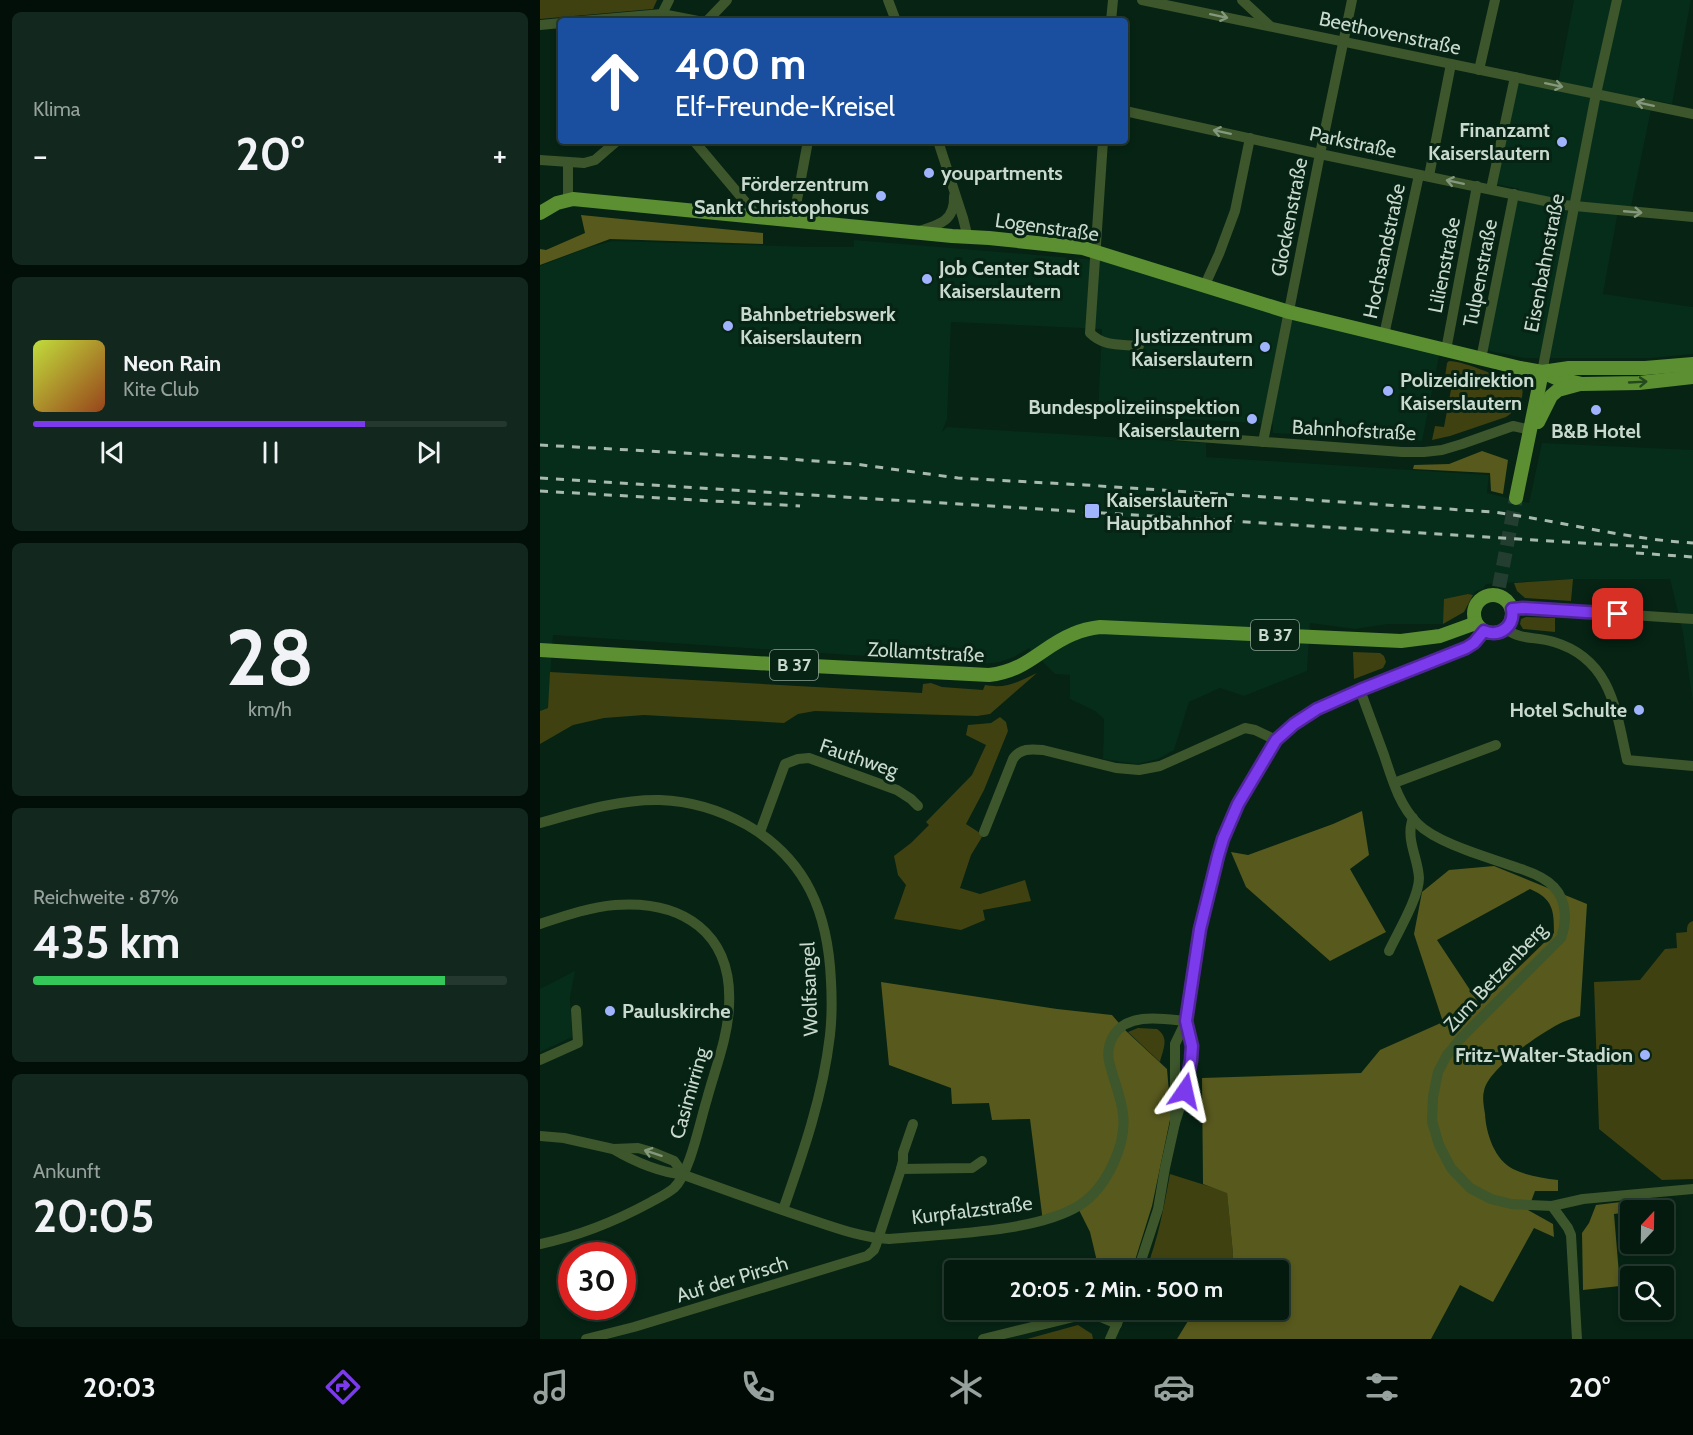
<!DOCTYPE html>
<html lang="de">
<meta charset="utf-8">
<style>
:root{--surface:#041a0f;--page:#12271d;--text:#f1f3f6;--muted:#97a19e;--line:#25382f;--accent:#7c3aed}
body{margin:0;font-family:Cabin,sans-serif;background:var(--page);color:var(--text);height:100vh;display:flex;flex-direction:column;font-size:22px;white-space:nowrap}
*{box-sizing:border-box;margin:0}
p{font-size:20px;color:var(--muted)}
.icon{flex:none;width:33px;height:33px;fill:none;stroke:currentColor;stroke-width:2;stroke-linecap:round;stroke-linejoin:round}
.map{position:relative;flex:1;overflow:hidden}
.details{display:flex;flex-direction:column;gap:12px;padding:12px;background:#020e08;width:540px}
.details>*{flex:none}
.guide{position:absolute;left:18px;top:18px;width:570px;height:126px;border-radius:6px;box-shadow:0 3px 9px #0003,0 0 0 2px var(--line);background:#1a4fa0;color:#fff;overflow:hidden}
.needle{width:39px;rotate:22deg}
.controls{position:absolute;left:1080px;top:1200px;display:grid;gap:12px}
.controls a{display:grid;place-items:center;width:54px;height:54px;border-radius:6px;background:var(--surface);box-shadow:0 3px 9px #0003,0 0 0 2px var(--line);font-size:30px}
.speed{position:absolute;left:18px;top:1242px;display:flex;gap:12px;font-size:30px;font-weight:700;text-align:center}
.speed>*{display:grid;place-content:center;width:78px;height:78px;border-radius:50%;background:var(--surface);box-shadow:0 3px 9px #0003,0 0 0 2px var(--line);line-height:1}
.speed .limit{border:9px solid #d22;background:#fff;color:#111}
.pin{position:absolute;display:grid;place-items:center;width:51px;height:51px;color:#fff;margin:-26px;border-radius:12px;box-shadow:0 3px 9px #0006}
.me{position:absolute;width:66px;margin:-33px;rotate:11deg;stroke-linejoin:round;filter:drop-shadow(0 0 4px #0008)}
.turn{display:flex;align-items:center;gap:21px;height:126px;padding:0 18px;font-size:27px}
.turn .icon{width:78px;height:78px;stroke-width:2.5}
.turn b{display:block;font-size:42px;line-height:51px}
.big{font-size:45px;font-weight:800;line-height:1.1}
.details .tile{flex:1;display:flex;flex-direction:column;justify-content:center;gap:9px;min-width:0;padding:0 21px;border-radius:9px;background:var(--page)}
.details .dial{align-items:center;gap:0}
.dial b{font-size:78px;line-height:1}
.song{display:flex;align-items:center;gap:18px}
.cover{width:72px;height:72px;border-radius:9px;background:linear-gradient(135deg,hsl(70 70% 55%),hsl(20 70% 35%))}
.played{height:6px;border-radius:3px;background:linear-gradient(90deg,var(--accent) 70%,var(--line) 70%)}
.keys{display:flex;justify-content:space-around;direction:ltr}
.heat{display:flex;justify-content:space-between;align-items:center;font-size:33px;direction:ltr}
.charge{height:9px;border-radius:4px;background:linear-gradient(90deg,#34c759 87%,var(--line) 0)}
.trip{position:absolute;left:404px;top:1260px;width:345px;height:60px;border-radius:6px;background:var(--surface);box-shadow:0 3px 9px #0003,0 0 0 2px var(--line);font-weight:800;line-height:60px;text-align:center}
.dock{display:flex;height:96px;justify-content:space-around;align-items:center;background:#020a06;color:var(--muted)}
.dock .icon{width:42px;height:42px}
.dock .active{color:var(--accent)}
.dock b{font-size:27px;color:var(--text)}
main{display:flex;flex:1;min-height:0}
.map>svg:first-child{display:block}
.built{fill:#062d19}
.green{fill:#404110}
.forest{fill:#57591d;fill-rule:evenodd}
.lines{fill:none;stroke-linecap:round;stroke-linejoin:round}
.major-tunnel{stroke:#233e30;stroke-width:14;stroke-dasharray:14 7;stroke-linecap:butt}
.minor{stroke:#3d562c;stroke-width:10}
.major{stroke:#5b8f31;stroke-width:14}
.rail{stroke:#a8baaf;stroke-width:3;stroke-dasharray:8 8;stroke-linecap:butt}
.oneway{stroke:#83987d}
.oneway2{stroke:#24491e}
.route-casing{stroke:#51269a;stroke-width:15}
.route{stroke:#7c3aed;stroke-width:10}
.poi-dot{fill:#a0b3fd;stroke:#062314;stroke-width:2}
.labels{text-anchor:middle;stroke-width:6;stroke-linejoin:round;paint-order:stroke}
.shield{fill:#062314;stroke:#8ea296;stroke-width:1.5}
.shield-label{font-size:18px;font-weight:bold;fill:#c9d9ce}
.street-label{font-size:20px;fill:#c9d9ce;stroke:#062314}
.poi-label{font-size:20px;font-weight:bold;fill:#c9d9ce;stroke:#062314;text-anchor:end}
</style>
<main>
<section class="details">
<div class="tile"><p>Klima</p>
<div class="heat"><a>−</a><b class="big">20°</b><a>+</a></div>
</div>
<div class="tile">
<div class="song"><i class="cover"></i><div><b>Neon Rain</b><p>Kite Club</p></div></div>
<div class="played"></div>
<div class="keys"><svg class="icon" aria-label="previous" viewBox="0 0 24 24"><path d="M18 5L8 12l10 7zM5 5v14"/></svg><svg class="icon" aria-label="pause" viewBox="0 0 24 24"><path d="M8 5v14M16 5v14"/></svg><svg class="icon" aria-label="next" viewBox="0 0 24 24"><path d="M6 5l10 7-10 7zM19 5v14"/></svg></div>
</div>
<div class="tile dial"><b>28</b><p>km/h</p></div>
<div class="tile"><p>Reichweite · 87%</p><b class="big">435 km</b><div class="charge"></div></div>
<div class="tile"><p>Ankunft</p><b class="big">20:05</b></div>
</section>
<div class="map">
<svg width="1153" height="1339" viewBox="0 0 1153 1339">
<rect width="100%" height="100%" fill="#062314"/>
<g class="built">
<path d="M 1034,0 L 1151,0 L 1132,104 L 1113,100 L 1091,207 L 1079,206 L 1063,294 L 1153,307 L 1153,354 L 1111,358 L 984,358 L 945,350 L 979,189 L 956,184 L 977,81 L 1017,89 Z"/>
<path d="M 314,240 L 569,261 L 900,351 L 882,441 L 733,433 L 733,424 L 558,414 L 562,329 L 411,322 L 407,419 L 402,432 L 407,427 L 666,443 L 666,457 L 949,475 L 947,493 L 989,503 L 1002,443 L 1153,450 L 1153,703 L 1143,633 L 1130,579 L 1033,579 L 946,584 L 943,589 L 936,591 L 933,595 L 928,594 L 905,599 L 903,624 L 848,624 L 815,629 L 770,623 L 767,671 L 704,696 L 680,688 L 649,702 L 634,750 L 618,759 L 597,764 L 563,759 L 564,719 L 555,711 L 530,699 L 530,675 L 515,674 L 489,648 L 474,657 L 460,662 L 443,664 L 13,635 L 8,708 L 0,711 L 0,266 L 44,249 L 72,241 L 274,247 L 314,247 Z"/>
<path d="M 35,971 L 30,997 L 32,1037 L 0,1052 L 0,989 Z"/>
</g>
<g class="green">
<path d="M 0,0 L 117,0 L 113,9 L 0,19 Z"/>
<path d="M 909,361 C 923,362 937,368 950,373 C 958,375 967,375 974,379 C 992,389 978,410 966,417 L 910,436 L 892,440 L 895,426 L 904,427 L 913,379 L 905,377 L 907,363 Z"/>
<path d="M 1033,579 L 1031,601 L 985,598 L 977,591 L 974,583 Z"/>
<path d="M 928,594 L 933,595 L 924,612 L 903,624 L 904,599 Z"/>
<path d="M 986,617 L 1015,618 L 1015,632 L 983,629 L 980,624 L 981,619 Z"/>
<path d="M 813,652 L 840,653 L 844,656 L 846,662 L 843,668 L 814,679 Z"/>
<path d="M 10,672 L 382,693 L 383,684 L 391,683 L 402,687 L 443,690 L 445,685 C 467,689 477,682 497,673 L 450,714 L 437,716 L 275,711 L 258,714 L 244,723 L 104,715 L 64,718 L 33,725 L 0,744 L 0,711 L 8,708 Z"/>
<path d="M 460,717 L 466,722 L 468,731 L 444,790 L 426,824 L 440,833 L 442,837 L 431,855 L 420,888 L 440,894 L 485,880 L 491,901 L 443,910 L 445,920 L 421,930 L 354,919 L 366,885 L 358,875 L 354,856 L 371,843 L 389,825 L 386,822 L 432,775 L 446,745 L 426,735 L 428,725 L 451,723 Z"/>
<path d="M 1153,921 L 1153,1179 L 1122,1180 L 1059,1129 L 1054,982 L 1100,980 L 1125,949 L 1137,948 L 1136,933 L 1147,932 C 1147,927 1147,923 1153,921 Z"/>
<path d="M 598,1028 L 617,1029 C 630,1038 623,1049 620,1062 L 588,1032 Z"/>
<path d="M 630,1174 L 687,1192 L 693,1254 L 692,1270 L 606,1270 C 618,1239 624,1207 630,1174 Z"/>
<path d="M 592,1310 L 666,1310 C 641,1314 616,1315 591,1311 Z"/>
<path d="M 538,1325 L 552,1334 L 553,1339 L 487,1339 Z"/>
</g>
<g class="forest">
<path d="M 41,215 L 223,233 L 223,244 L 70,239 L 0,265 L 0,249 L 6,250 L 45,233 Z"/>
<path d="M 942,451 L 968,460 L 963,494 L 951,491 L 950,473 L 873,469 L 874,465 L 909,464 Z"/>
<path d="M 822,811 L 829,855 L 810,869 L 846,932 L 790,961 L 706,887 L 691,852 L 708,855 L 793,824 Z"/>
<path d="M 954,866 L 1047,904 L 1040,1016 C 1034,1018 1028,1020 1023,1022 C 1002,1032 948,1068 944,1091 C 942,1098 944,1107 945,1114 C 946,1134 955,1160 973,1169 C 987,1176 1003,1178 1018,1180 L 1018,1191 L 995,1191 L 988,1210 L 1013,1224 L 1014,1237 L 994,1228 L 953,1302 L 920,1285 L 891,1339 L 637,1339 L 648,1321 L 660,1316 L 662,1310 L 738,1310 L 738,1270 L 692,1270 L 693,1254 L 687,1193 L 663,1184 L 662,1078 L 821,1073 L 840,1050 L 903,1022 L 874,934 L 882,892 L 909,870 ZM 990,889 C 1013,899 1014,910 1014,933 L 940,1005 L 897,940 Z"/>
<path d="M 341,982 L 517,1009 L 572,1015 L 585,1030 L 627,1069 L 631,1115 L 612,1206 L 592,1270 L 559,1270 L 550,1232 L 539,1210 L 503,1222 L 490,1119 L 452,1120 L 449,1103 L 412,1104 L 411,1088 L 349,1065 Z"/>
<path d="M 1081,1202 L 1082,1213 L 1074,1214 L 1080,1286 L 1043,1290 L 1042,1233 L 1049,1223 L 1056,1205 Z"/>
</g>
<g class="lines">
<path class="major-tunnel" d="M 959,587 L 976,498"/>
<g class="minor">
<path d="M 348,0 L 356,21"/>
<path d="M 602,0 L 1153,114"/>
<path d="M 702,0 L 730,26"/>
<path d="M 122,19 L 122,14 L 129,0"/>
<path d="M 41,21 L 122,14 L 158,21"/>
<path d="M 167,21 L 187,0"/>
<path d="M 571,21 L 573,0"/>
<path d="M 0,25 L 21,23"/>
<path d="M 939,70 L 955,0"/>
<path d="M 585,111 L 780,154 L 1024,205 L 1153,217"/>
<path d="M 154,141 L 218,217"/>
<path d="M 398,141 L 423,218 L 428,238"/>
<path d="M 563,141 L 550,333 C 564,347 580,344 599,346"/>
<path d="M 0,160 L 44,163 L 55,160 L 77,141"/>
<path d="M 889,176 L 911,64"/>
<path d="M 951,189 L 975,77"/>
<path d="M 28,200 L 28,162"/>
<path d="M 253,221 L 268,141"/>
<path d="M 379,231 C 399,225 415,221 414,196"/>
<path d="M 664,287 L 679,254 L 695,211 L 710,138"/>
<path d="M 844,335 L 879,175"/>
<path d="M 906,350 L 937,186"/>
<path d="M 941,359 L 974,194"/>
<path d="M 1002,372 L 1056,94 L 1077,0"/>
<path d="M 632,435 L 862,452 L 884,452 L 902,450 L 922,444 L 973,426 L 991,430"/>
<path d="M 723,442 L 780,154 L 812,0"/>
<path d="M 972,609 L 983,608 L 1153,619"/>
<path d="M 966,629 C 982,641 996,636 1014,642 C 1071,659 1076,710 1087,760 L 1153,766"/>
<path d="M 820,690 C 828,712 836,733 844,755 C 852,779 859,805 878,824 C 898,844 951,858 978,868 C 991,872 1005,877 1014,887 C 1027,901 1027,922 1021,938 L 923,1036 L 907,1055 L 898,1072 L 893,1097 L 892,1121 L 899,1145 L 911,1168 L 930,1188 L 951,1199 L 971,1204 L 1012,1206 L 1043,1199 L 1153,1189"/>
<path d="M 854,783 L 956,745"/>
<path d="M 0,823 C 39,812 80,799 120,800 C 151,801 180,810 207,825 C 267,860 288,913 291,981 C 292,999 292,1017 290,1035 C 283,1096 263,1153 243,1210"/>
<path d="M 220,832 L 245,764 L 258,759 L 269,758 L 357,790 L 371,799 L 378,806"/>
<path d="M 444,832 L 473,759 C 480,748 491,749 503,750 L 576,768 L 599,770 L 620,766 L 705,728 L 715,730 L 736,740"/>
<path d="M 0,924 C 24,916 50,907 75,905 C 143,900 193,933 189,1006 C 188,1037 175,1069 167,1099 C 160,1121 150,1173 134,1188 C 127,1194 118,1198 111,1202 C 76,1221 39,1236 0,1244"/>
<path d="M 849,951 C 858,932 879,897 879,878 C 878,857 865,839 873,818"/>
<path d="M 0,1060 L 38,1043 L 36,1010"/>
<path d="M 635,1123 L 635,1044 L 646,1021 L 660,929 L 683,839 L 698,804 L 723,761 L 736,740 L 765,715 L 820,690 L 926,648 L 934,643 L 944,631"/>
<path d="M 0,1136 L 24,1138 L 73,1149 L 98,1148 L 112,1152 L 134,1161 L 144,1175"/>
<path d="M 73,1149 C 95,1162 118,1172 144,1175 C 186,1190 229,1206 272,1220 C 296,1228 323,1238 349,1239 C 402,1234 496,1233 540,1205 C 566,1188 587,1145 583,1114 C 581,1096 573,1079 569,1061 C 567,1051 569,1043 574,1035 C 588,1012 624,1019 646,1021"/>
<path d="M 361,1169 L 363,1161 L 363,1153 L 373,1124"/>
<path d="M 1012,1206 L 1028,1228 L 1031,1235 L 1037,1339"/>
<path d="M 598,1270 L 618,1209 L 625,1168 L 635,1123 L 645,1091 L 651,1060 L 652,1046 L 646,1021"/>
<path d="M 46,1339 L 94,1327 L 327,1256 L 334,1250 L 336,1245 L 361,1169 L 432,1168 L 442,1161"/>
<path d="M 443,1339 L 546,1314 L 558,1316 L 577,1324"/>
<path d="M 570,1339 L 583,1310"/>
</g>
<g class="major">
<path d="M 0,213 L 17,203 L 33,199 L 412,236 L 449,238 L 543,248 L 749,312 L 980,368 L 1002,372 L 1016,378 L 1042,384 L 1099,383 L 1153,377"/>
<path d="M 1002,372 L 1029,368 L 1105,368 L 1153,364"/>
<path d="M 998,422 L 1011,396 L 1018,390 L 1040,384"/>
<path d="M 976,498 L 1002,372"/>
<circle cx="953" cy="614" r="19"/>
<path d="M 0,650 L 234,664 L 449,675 C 487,671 501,647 533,634 C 542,630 551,628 560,627 L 861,641 L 900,636 L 936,623"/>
</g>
<g class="rail">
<path d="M 0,445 L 235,458 L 315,464 L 418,478 L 545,485 L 953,512 C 1020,521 1085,539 1153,543"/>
<path d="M 0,478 L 1108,547"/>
<path d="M 0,491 L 260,506"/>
<path d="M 1096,553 L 1153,557"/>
</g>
</g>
<defs><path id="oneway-shaft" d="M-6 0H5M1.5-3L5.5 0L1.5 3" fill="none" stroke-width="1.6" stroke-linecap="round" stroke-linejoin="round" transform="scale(1.5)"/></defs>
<g class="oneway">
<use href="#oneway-shaft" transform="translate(679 16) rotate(12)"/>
<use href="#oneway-shaft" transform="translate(1014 85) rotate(12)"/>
<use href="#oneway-shaft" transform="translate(1105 104) rotate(-168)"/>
<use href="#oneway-shaft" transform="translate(682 132) rotate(-168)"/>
<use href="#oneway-shaft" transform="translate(915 182) rotate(-168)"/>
<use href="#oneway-shaft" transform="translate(1093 212) rotate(5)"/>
<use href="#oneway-shaft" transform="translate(113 1153) rotate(-162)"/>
</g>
<use class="oneway2" href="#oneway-shaft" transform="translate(1098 382) rotate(-3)"/>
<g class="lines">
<defs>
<path id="route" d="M 645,1091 L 651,1060 L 652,1046 L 646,1021 L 660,929 L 678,856 L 683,839 L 698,804 L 736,740 L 754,724 L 777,709 L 820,690 L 926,648 L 934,643 L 944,631 C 960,638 975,626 972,609 L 983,608 L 1078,614"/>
</defs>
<use href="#route" class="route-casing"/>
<use href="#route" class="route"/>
</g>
<g class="poi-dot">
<circle cx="1022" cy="142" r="6"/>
<circle cx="389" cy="173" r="6"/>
<circle cx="341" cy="196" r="6"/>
<circle cx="387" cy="279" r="6"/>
<circle cx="188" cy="326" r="6"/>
<circle cx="725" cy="347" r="6"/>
<circle cx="848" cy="391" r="6"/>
<circle cx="1056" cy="410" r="6"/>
<circle cx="712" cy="419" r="6"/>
<rect x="544" y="503" width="16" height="16" rx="3"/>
<circle cx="1099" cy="710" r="6"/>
<circle cx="70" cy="1011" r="6"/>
<circle cx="1105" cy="1055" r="6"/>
</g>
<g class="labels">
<g class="shield">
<rect x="711" y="620" width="48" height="30" rx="4.5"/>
<rect x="230" y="650" width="48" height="30" rx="4.5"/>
</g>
<g class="shield-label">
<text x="735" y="641">B 37</text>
<text x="254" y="671">B 37</text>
</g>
<g class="street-label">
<text transform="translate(850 33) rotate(12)" y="7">Beethovenstraße</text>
<text transform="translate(813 142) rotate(12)" y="7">Parkstraße</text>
<text transform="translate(749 217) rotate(-79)" y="7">Glockenstraße</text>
<text transform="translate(507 227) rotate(8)" y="7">Logenstraße</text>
<text transform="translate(844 251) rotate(-78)" y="7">Hochsandstraße</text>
<text transform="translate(1004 263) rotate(-79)" y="7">Eisenbahnstraße</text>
<text transform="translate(904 265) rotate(-79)" y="7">Lilienstraße</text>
<text transform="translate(940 273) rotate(-79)" y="7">Tulpenstraße</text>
<text transform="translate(814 430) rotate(3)" y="7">Bahnhofstraße</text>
<text transform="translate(386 652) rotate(3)" y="7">Zollamtstraße</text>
<text transform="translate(319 758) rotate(19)" y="7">Fauthweg</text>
<text transform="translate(955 977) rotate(-47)" y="7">Zum Betzenberg</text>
<text transform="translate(269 989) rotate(-92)" y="7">Wolfsangel</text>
<text transform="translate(149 1093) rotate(-74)" y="7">Casimirring</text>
<text transform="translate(432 1210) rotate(-7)" y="7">Kurpfalzstraße</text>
<text transform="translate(192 1279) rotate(-17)" y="7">Auf der Pirsch</text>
</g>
<g class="poi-label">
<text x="1010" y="137">Finanzamt<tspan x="1010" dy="23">Kaiserslautern</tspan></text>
<text x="401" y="180" text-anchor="start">youpartments</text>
<text x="329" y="191">Förderzentrum<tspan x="329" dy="23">Sankt Christophorus</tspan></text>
<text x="399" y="275" text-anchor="start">Job Center Stadt<tspan x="399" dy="23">Kaiserslautern</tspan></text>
<text x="200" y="321" text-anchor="start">Bahnbetriebswerk<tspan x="200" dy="23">Kaiserslautern</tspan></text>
<text x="713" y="343">Justizzentrum<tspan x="713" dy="23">Kaiserslautern</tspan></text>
<text x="860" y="387" text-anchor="start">Polizeidirektion<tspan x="860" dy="23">Kaiserslautern</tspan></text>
<text x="700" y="414">Bundespolizeiinspektion<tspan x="700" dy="23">Kaiserslautern</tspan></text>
<text x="1056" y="438" text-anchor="middle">B&amp;B Hotel</text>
<text x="566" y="507" text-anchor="start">Kaiserslautern<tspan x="566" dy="23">Hauptbahnhof</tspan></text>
<text x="1087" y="717">Hotel Schulte</text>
<text x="82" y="1018" text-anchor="start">Pauluskirche</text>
<text x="1093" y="1062">Fritz-Walter-Stadion</text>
</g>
</g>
</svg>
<div class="controls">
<a><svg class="needle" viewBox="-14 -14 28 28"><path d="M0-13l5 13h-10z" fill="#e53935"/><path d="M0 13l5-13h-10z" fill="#97a19e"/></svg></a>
<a><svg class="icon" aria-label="search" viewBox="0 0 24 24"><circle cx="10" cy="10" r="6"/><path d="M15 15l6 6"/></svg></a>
</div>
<div class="speed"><div class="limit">30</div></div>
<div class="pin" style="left:1078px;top:614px;background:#d93025"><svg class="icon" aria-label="arrive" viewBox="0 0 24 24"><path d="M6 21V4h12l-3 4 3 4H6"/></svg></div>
<svg class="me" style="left:645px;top:1091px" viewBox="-20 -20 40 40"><path d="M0-17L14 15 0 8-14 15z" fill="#7c3aed" stroke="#fff" stroke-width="4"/></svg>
<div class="trip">20:05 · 2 Min. · 500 m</div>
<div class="guide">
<div class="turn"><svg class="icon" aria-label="ahead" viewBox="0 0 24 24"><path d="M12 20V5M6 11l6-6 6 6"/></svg><div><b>400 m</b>Elf-Freunde-Kreisel</div></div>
</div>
</div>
</main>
<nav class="dock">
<b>20:03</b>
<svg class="icon active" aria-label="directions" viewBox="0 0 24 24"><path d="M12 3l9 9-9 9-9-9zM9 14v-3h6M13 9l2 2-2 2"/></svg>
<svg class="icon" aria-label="music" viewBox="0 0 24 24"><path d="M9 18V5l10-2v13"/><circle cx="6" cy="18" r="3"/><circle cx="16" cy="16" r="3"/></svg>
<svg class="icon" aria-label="phone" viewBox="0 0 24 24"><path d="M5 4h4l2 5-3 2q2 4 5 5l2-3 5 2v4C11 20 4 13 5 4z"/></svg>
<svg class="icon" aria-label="climate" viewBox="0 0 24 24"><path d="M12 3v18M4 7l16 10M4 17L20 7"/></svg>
<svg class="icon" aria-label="car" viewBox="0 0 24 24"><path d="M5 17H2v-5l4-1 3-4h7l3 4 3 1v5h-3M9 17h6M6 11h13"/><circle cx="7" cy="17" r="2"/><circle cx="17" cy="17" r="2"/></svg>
<svg class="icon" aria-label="filters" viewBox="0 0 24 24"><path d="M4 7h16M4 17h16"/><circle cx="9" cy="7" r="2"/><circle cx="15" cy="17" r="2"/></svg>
<b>20°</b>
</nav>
